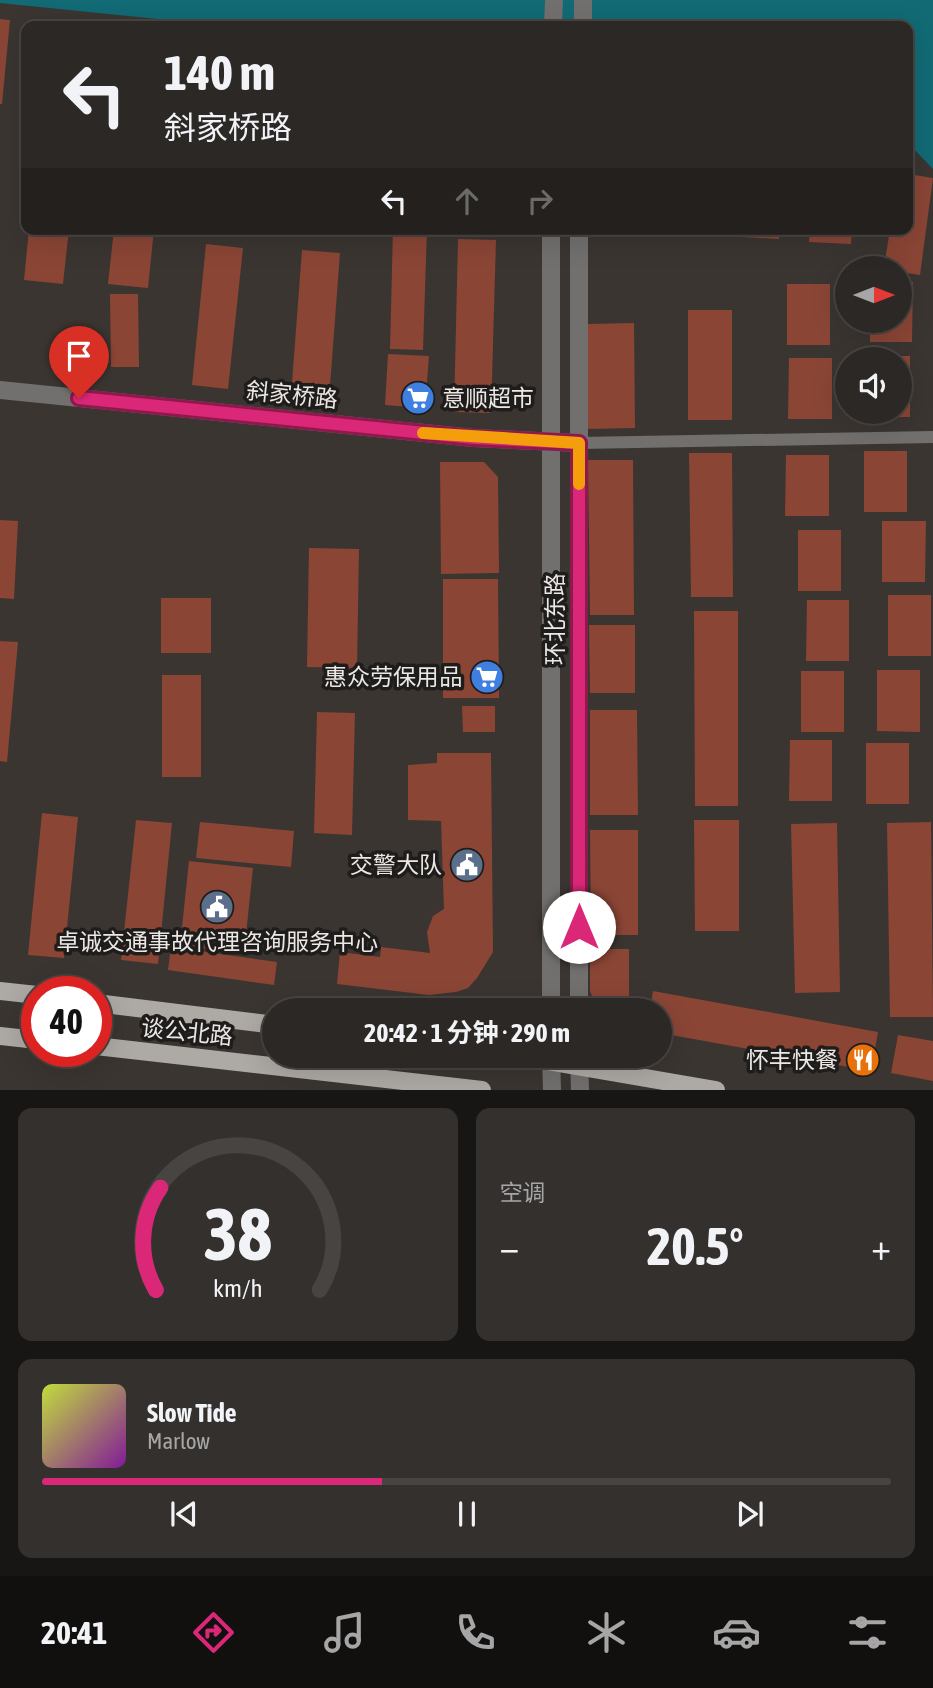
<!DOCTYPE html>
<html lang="zh">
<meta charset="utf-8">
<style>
:root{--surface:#2c2825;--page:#34302d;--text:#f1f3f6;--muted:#a6a6a7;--line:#484442;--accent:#db2777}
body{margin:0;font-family:"Asap Condensed","Noto Sans SC",sans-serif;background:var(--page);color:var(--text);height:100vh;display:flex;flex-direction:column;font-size:26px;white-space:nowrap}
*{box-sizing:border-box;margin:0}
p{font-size:23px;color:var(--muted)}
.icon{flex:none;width:38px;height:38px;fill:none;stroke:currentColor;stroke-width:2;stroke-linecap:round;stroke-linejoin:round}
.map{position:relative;height:1090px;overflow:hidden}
.panel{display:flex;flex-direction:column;gap:18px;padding:18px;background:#181614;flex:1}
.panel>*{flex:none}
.top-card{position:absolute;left:21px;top:21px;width:892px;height:214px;border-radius:14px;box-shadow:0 7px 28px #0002,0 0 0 2px var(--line);background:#2c2825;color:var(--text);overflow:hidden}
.needle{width:46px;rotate:90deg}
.tools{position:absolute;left:835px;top:256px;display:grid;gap:14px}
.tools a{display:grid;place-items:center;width:77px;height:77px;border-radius:50%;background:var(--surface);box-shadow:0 7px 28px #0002,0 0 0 2px var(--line);font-size:35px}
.speed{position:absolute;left:21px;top:976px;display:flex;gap:14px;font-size:35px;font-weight:700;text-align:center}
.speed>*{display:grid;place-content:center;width:91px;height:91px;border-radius:50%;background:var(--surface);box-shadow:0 7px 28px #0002,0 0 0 2px var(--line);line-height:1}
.speed .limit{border:10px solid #d22;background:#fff;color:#111}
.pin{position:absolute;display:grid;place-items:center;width:60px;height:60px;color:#fff;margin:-72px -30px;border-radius:50% 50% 50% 0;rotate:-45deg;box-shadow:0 0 7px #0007}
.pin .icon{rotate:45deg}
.me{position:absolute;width:77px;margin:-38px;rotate:0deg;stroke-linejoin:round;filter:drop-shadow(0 0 5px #0008)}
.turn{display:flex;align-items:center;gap:24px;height:147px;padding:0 28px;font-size:32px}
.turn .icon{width:91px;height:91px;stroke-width:2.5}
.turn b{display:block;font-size:49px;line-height:60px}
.lanes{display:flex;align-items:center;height:66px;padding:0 28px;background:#0003;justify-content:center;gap:35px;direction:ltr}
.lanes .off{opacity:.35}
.big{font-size:52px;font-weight:700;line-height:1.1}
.panel .widget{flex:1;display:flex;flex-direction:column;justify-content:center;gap:10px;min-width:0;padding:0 24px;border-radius:14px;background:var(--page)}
.panel .dial{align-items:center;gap:0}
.dial svg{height:182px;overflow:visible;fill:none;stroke:var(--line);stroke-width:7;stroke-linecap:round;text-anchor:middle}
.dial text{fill:var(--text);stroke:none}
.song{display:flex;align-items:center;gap:21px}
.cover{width:84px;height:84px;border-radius:10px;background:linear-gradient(135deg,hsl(70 70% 55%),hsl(290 70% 35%))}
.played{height:7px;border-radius:4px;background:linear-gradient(90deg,var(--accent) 40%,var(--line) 40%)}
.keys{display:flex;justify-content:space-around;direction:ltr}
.heat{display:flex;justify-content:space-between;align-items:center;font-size:38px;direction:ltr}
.panel .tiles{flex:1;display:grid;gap:18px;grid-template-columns:1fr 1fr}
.widget:last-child{grid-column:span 2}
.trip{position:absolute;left:262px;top:998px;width:410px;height:70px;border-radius:35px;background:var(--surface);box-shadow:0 7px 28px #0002,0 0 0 2px var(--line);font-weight:700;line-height:70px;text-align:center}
.tab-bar{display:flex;height:112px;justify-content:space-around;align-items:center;background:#12100f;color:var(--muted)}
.tab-bar .icon{width:49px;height:49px}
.tab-bar .on{color:var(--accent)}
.tab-bar b{font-size:32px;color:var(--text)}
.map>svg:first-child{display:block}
.water{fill:#116a74}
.building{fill:#8a4535}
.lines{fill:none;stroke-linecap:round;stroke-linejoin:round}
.service{stroke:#72706e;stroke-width:12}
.minor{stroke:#72706e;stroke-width:18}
.tertiary{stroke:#72706e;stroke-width:18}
.primary{stroke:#ada9a4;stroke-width:18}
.route-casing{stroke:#8e194d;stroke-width:18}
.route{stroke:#db2777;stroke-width:12}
.slow{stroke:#f59e0b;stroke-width:12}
.labels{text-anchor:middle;stroke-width:7;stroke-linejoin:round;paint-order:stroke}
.street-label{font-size:23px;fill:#ebe7e5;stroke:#1f1d1b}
.poi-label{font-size:23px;fill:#ebe7e5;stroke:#1f1d1b;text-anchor:end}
</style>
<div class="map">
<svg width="933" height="1090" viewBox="0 0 933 1090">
<rect width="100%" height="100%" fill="#3a3531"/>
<path class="water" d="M 0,0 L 933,0 L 933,169 L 908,143 L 908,26 L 227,26 L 0,3 Z"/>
<g class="building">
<path d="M 0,19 L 10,20 L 2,104 L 0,104 Z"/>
<path d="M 908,174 L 933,178 L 920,275 L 900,272 L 900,268 L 884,268 L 890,229 L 908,229 Z"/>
<path d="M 29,229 L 69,229 L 63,284 L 24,280 Z"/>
<path d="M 114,229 L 154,229 L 148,288 L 108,284 Z"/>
<path d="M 393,229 L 427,229 L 423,350 L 390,349 Z"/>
<path d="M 743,229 L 779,229 L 779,239 L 742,237 Z"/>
<path d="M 810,229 L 852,229 L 851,244 L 809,242 Z"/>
<path d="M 458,239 L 496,240 L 491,413 L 454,412 Z"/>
<path d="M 206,244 L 243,248 L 228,389 L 192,385 Z"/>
<path d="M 302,250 L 340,253 L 329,399 L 291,396 Z"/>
<path d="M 900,281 L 913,282 L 912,342 L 870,342 L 870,320 L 900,320 Z"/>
<rect x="787" y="284" width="43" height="61"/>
<path d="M 110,294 L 138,294 L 139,367 L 111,367 Z"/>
<rect x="688" y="310" width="44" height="110"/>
<path d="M 634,323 L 635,428 L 587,429 L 587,324 Z"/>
<path d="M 388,354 L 429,356 L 425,408 L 385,405 Z"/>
<path d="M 867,356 L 910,356 L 910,417 L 867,417 L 867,411 L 900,411 L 900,359 L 867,359 Z"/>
<path d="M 789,358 L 832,358 L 832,419 L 788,419 Z"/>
<rect x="864" y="451" width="43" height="61"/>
<path d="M 689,453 L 732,453 L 733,597 L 691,597 Z"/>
<path d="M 786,455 L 829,455 L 829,516 L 785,516 Z"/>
<path d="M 588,460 L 633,460 L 634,615 L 590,615 Z"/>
<path d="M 440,462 L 484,462 L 498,477 L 499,573 L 441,574 Z"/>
<path d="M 0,520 L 18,521 L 14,599 L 0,598 Z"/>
<path d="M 882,521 L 926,521 L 925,582 L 882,582 Z"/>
<rect x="798" y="530" width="43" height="61"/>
<path d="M 309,548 L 359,549 L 357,668 L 307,667 Z"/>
<path d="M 443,579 L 498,579 L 499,698 L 443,698 Z"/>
<rect x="888" y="595" width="43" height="61"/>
<rect x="161" y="598" width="50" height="55"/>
<path d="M 807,600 L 849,600 L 849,661 L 806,661 Z"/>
<path d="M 694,611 L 738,611 L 738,806 L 695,806 Z"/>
<path d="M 589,625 L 635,625 L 635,693 L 590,693 Z"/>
<path d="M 0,641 L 18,642 L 7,762 L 0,761 Z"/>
<path d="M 877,670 L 920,670 L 920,732 L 877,731 Z"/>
<rect x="801" y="671" width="43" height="61"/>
<rect x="162" y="675" width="39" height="102"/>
<path d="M 462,706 L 495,706 L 495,732 L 463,732 Z"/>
<path d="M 590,710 L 637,710 L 638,815 L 590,815 Z"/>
<path d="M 317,712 L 355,713 L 352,835 L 314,833 Z"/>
<path d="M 790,740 L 832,740 L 832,801 L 789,801 Z"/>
<rect x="866" y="743" width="43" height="61"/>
<path d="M 437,753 L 491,753 L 493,952 L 477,978 L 468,988 L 456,992 L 429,995 L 337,984 L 340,952 L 380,957 L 381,947 L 430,953 L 427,932 L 433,916 L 444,909 L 441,821 L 408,820 L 408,765 L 437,763 Z"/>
<path d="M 42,813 L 78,817 L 64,958 L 28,955 Z"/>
<path d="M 136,820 L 172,823 L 158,964 L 121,960 Z"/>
<path d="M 694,820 L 739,820 L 739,931 L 695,931 Z"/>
<path d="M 200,822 L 294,831 L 291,867 L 196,858 Z"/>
<path d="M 931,822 L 933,1017 L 890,1017 L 887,823 Z"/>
<path d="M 837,823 L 840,992 L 795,993 L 791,824 Z"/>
<path d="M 590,830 L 638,830 L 638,935 L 591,935 Z"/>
<path d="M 189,861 L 253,868 L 244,953 L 180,946 Z"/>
<path d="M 171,947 L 277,962 L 274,985 L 168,970 Z"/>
<path d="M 590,949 L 629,949 L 629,1010 L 601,1010 L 595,1004 L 590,991 Z"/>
<path d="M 653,991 L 878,1032 L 871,1071 L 660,1033 L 660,1010 L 650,1010 Z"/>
<path d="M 898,1035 L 933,1041 L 933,1081 L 891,1073 Z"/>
</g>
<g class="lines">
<path class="service" d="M 579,443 L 933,437"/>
<path class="minor" d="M 0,390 L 474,438 L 579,443"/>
<g class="tertiary">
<path d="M 553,26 L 554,0"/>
<path d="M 583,26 L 583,0"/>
<path d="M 551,229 L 551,1010"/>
<path d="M 579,1010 L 579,229"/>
<path d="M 551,1055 L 552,1090"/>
<path d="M 579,1055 L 580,1090"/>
</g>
<g class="primary">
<path d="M 0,991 L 37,995"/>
<path d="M 96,1003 L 275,1025"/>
<path d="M 0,1036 L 37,1040"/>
<path d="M 96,1046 L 482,1090"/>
<path d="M 512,1055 L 716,1090"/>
</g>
</g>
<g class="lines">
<defs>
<path id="route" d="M 79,398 L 474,438 L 579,443 L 579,927"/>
</defs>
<use href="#route" class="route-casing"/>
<use href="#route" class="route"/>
<path class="slow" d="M 423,433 L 579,443 L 579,484"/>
</g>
<defs>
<symbol id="supermarket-disc" viewBox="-11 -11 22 22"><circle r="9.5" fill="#3f7fe0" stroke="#1f1d1b"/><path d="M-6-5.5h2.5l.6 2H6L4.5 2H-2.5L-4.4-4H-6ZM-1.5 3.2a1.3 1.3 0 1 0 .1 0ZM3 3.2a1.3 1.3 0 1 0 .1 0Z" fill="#fff"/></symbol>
<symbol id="civic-disc" viewBox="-11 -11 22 22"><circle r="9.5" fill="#5c6f8a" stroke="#1f1d1b"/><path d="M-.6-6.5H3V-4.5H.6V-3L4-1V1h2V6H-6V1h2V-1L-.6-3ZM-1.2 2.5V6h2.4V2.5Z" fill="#fff"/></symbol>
<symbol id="restaurant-disc" viewBox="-11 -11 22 22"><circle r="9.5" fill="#e8710a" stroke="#1f1d1b"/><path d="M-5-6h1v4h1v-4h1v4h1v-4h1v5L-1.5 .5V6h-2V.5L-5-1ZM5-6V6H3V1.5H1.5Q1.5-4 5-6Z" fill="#fff"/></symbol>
</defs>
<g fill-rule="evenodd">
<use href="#supermarket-disc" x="399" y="379" width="38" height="38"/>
<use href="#supermarket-disc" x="468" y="658" width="38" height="38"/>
<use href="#civic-disc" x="448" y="846" width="38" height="38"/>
<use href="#civic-disc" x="198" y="888" width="38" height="38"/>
<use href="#restaurant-disc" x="844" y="1041" width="38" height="38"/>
</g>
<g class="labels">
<g class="street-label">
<text transform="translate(292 395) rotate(6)" y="8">斜家桥路</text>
<text transform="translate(555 619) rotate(-90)" y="8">环北东路</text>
<text transform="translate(187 1032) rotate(6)" y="8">谈公北路</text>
</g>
<g class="poi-label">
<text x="442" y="406" text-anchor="start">意顺超市</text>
<text x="462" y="685">惠众劳保用品</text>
<text x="442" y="873">交警大队</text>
<text x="217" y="950" text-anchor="middle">卓诚交通事故代理咨询服务中心</text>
<text x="838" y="1068">怀丰快餐</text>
</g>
</g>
</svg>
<div class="tools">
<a><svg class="needle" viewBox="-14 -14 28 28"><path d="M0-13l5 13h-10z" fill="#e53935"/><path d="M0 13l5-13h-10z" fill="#a6a6a7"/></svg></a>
<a><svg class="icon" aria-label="sound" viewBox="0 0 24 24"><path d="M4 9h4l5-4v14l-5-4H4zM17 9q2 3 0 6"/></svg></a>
</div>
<div class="speed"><div class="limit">40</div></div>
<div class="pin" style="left:79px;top:398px;background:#d93025"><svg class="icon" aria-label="arrive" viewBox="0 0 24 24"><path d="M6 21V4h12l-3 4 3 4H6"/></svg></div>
<svg class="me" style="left:579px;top:927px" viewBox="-20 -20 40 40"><circle r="19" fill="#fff"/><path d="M0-13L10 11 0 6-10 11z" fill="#db2777"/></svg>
<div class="trip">20:42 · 1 分钟 · 290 m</div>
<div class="top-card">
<div class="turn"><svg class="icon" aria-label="left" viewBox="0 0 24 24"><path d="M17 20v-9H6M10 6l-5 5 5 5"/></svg><div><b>140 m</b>斜家桥路</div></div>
<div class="lanes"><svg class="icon" aria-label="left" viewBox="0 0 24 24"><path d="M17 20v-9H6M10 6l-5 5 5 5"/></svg><svg class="icon off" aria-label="ahead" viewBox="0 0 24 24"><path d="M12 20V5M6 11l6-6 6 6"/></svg><svg class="icon off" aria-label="right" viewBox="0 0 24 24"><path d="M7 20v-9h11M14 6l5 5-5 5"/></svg></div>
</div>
</div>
<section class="panel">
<div class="tiles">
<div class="widget dial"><svg viewBox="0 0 100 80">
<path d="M14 69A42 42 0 1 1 86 69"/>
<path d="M14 69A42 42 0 0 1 16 24" stroke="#db2777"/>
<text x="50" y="56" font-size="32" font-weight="700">38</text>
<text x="50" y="72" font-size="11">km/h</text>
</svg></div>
<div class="widget"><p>空调</p>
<div class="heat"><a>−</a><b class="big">20.5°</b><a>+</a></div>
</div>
<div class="widget">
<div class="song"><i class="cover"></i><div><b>Slow Tide</b><p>Marlow</p></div></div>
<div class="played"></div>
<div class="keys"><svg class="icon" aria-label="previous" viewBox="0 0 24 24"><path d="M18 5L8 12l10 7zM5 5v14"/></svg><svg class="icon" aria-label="pause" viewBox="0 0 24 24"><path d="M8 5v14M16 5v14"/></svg><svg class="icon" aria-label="next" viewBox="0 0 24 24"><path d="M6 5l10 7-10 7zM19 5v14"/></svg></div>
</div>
</div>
</section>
<nav class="tab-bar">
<b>20:41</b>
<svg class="icon on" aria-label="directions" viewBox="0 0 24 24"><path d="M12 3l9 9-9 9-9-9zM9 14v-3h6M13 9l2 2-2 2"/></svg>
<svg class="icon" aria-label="music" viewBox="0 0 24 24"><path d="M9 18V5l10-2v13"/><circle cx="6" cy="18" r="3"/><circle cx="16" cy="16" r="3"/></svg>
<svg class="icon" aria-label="phone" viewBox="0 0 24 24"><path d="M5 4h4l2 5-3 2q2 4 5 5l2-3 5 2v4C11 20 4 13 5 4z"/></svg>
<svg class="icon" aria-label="climate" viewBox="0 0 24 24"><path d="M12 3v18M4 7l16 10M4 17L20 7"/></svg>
<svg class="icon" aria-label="car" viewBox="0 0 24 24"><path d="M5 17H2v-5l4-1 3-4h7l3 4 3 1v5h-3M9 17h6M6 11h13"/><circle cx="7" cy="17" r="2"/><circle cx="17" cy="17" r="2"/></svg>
<svg class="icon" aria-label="filters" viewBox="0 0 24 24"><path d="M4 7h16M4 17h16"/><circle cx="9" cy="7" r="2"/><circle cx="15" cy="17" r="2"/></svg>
</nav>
